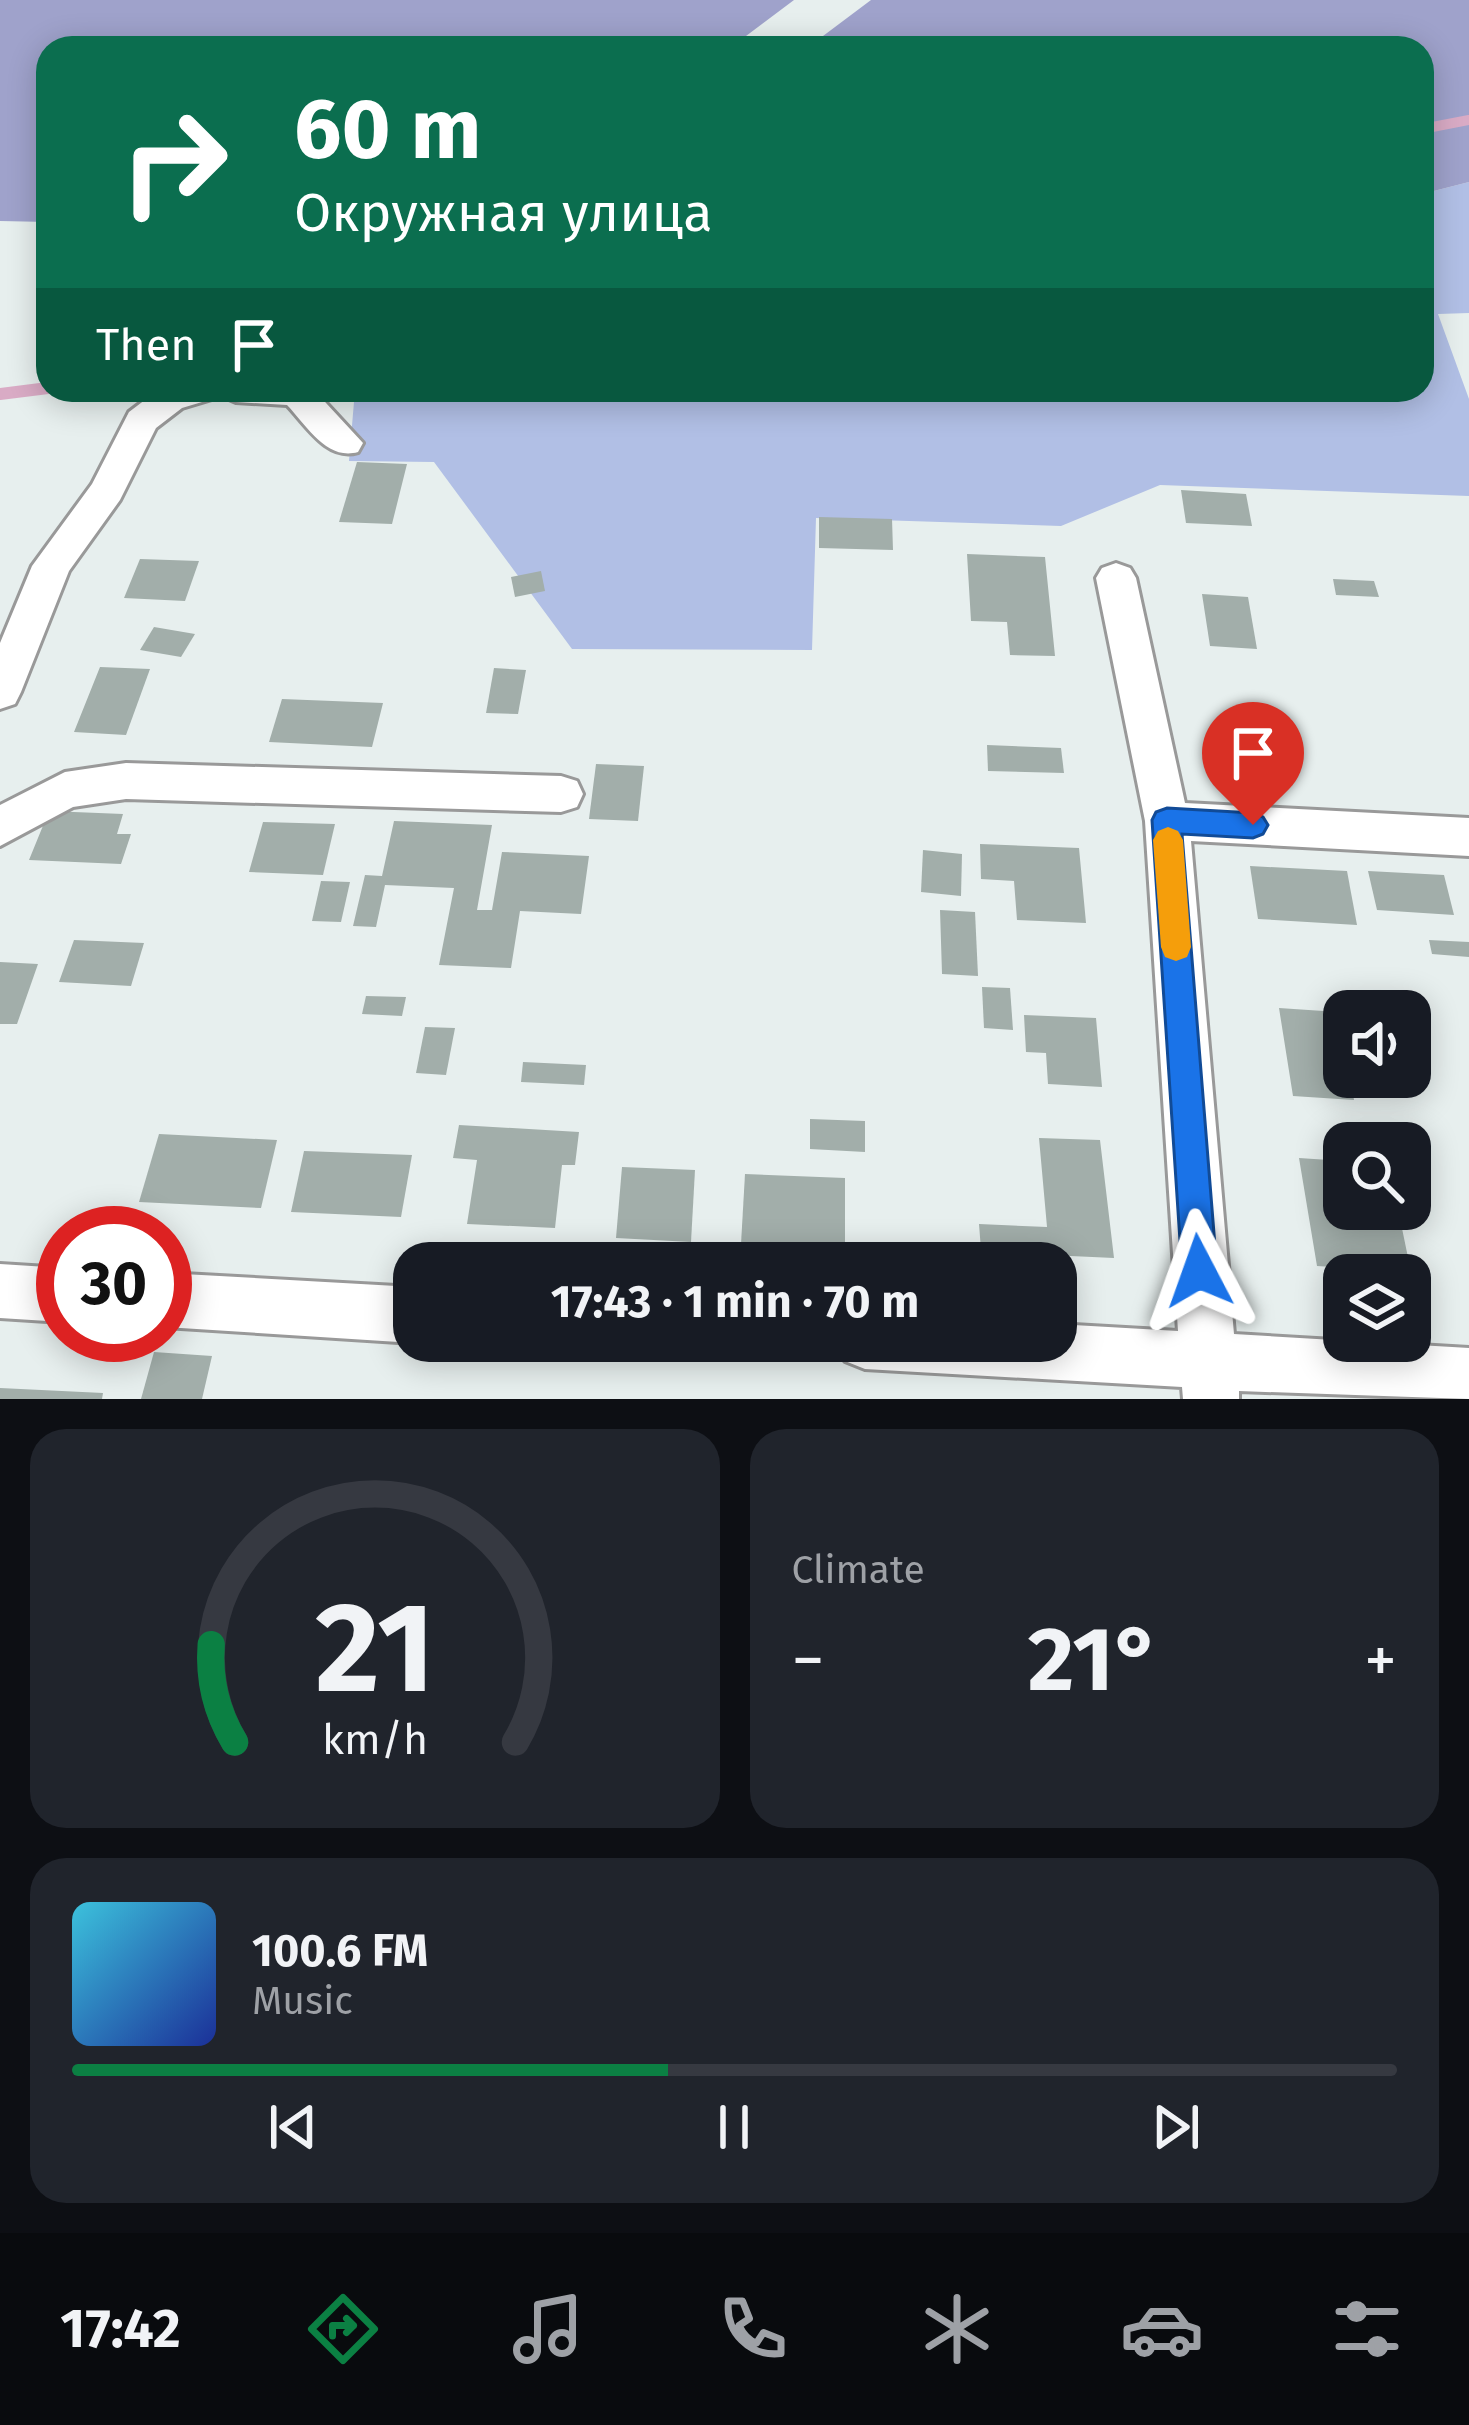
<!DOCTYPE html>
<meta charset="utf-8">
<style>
:root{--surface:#171b24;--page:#20242c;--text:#f1f3f6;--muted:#9ea1a6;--line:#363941;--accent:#0b8043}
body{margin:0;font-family:"Fira Sans",sans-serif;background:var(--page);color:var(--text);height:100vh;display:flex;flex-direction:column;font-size:45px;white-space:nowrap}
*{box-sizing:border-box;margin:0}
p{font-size:39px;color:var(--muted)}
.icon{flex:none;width:66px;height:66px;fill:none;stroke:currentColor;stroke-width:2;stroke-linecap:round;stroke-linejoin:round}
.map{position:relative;height:1399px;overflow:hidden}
.panel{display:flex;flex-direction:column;gap:30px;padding:30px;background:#0d0f14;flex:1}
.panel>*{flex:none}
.guide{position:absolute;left:36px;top:36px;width:1398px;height:366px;border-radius:36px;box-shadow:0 6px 30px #0003;background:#0b6e4f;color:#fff;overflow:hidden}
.tools{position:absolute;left:1323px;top:990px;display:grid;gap:24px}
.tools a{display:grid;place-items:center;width:108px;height:108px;border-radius:24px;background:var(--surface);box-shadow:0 6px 30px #0003;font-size:60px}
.speed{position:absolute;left:36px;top:1206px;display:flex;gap:24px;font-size:60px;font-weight:700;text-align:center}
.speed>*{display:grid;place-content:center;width:156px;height:156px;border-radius:50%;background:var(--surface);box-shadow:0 6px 30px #0003;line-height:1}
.speed .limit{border:18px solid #d22;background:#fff;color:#111}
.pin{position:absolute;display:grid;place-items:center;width:102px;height:102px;color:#fff;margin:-123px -51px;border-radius:50% 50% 50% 0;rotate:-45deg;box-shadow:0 0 12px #0007}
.pin .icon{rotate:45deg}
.me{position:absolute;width:132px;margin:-66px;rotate:356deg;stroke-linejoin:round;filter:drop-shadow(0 0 9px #0008)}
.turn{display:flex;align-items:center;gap:42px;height:252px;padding:0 60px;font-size:54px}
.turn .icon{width:156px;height:156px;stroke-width:2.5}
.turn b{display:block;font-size:84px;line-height:102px}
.then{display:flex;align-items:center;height:114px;padding:0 60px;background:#0003;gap:24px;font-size:45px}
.big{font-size:90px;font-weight:700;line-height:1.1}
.panel .widget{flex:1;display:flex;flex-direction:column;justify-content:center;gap:18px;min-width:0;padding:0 42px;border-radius:36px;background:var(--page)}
.panel .dial{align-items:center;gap:0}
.dial svg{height:312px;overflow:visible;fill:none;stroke:var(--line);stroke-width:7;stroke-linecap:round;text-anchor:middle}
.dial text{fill:var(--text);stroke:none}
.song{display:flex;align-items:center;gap:36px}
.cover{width:144px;height:144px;border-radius:18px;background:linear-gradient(135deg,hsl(190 70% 55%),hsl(230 70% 35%))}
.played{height:12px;border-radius:6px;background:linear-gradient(90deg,var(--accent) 45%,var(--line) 45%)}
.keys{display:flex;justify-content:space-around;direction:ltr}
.heat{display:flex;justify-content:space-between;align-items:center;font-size:66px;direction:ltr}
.panel .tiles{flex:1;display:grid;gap:30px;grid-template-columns:1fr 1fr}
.widget:last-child{grid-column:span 2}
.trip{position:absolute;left:393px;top:1242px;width:684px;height:120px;border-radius:36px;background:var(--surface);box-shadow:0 6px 30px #0003;font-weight:700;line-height:120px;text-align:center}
.menu{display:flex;height:192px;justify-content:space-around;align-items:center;background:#090b0e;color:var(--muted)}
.menu .icon{width:84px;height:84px}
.menu .active{color:var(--accent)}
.menu b{font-size:54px;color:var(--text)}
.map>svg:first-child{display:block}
.grass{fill:#b1bfe5}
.forest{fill:#9fa2cb}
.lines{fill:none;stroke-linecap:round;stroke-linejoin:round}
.stream-far1{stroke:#d9abc5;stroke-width:10}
.stream{stroke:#d9abc5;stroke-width:12}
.building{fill:#a2aeaa}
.minor-casing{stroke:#999;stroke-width:6}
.minor{fill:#fff;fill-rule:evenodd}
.route{fill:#1a73e8;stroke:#114b97;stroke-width:3}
.slow{fill:#f59e0b}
</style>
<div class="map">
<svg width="1469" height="1399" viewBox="0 0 1469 1399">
<rect width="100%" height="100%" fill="#e7efee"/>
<path class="grass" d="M 1469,182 L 1469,313 L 1438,314 L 1469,399 L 1469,496 L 1160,485 L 1061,526 L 816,518 L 812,650 L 572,649 L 434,462 L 349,461 L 355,390 L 1422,390 L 1422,194 Z"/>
<g class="forest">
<path d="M 0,0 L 794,0 L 730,48 L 48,48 L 48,222 L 0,221 Z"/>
<path d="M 871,0 L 1469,0 L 1469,182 L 1422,194 L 1422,48 L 807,48 Z"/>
</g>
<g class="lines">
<path class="stream-far1" d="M 1422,129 L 1469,120"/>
<path class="stream" d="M 0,394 L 48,388"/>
</g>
<g class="building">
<path d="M 357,462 L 407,464 L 392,524 L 339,522 Z"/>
<path d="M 1181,490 L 1246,494 L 1252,526 L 1186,523 Z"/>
<path d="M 819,517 L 892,519 L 893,550 L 819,548 Z"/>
<path d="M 967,554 L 1045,557 L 1055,656 L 1010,655 L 1007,622 L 971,621 Z"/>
<path d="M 140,559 L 199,561 L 185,601 L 124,598 Z"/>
<path d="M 541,571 L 545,591 L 515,597 L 511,577 Z"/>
<path d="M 1333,579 L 1374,581 L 1379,597 L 1336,595 Z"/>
<path d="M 1202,594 L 1248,597 L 1257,649 L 1210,646 Z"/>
<path d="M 154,627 L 195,634 L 181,657 L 140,650 Z"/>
<path d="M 100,667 L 150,669 L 126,735 L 74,732 Z"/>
<path d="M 494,668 L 526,670 L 518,714 L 486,713 Z"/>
<path d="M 282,699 L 383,703 L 372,747 L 269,742 Z"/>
<path d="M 1223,741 L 1283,745 L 1289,779 L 1228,775 Z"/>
<path d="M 987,745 L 1061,748 L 1064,773 L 988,771 Z"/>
<path d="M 596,764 L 644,766 L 638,821 L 589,819 Z"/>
<path d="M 49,811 L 123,814 L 117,834 L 131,834 L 121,864 L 29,860 Z"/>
<path d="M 394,821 L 492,825 L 477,910 L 492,910 L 502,852 L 589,856 L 581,914 L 520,911 L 511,968 L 439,965 L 454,888 L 385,885 L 376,927 L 353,926 L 365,875 L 382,876 Z"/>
<path d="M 263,822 L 335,824 L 323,875 L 249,872 Z"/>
<path d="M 980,844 L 1079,848 L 1086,923 L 1017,920 L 1014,881 L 981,879 Z"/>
<path d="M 923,850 L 962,854 L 961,896 L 921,892 Z"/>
<path d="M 1250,866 L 1347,871 L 1357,925 L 1258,919 Z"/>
<path d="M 1368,871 L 1444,875 L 1454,915 L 1377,910 Z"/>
<path d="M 321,881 L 350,882 L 341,922 L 312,921 Z"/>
<path d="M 940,910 L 975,912 L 978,976 L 942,974 Z"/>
<path d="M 74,940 L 144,943 L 131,986 L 59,982 Z"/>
<path d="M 1429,940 L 1469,942 L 1469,957 L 1432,954 Z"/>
<path d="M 0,962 L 38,964 L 17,1024 L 0,1024 Z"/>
<path d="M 982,987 L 1010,988 L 1013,1030 L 984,1028 Z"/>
<path d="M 366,996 L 406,997 L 402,1016 L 362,1014 Z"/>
<path d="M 1279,1008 L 1338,1012 L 1344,1035 L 1344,1077 L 1350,1077 L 1354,1100 L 1293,1096 Z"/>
<path d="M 1024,1015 L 1096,1018 L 1102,1087 L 1048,1084 L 1046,1053 L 1026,1052 Z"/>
<path d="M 425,1027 L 455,1028 L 446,1075 L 416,1073 Z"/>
<path d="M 523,1062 L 586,1065 L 584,1085 L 521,1082 Z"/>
<path d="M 810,1119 L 865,1121 L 865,1152 L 810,1149 Z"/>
<path d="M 459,1125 L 579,1132 L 575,1165 L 562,1165 L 555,1228 L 467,1224 L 477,1160 L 453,1158 Z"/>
<path d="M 159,1134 L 277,1140 L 261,1208 L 139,1202 Z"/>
<path d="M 1039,1138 L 1100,1140 L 1114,1258 L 1049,1255 L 1049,1263 L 982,1263 L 979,1224 L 1047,1227 Z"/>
<path d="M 304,1151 L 412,1155 L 401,1217 L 291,1212 Z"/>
<path d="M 1299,1158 L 1344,1161 L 1344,1209 L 1398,1209 L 1411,1272 L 1317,1266 Z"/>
<path d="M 622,1167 L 695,1170 L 691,1242 L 616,1238 Z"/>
<path d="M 745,1174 L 845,1178 L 845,1249 L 741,1244 Z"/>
<path d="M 154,1352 L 212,1356 L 202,1399 L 141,1399 Z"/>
<path d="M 0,1388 L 103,1393 L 102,1399 L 0,1399 Z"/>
</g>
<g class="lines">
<defs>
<g id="minor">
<path d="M 158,390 L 314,390 L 363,443 L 358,452 C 327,461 307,426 287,405 L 236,402 L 222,396 L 182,408 L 156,428 L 120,500 L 69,571 L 21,692 L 15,704 L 0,709 L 0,643 L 32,566 L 92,484 L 129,412 Z"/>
<path d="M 1116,563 L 1130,568 L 1136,578 L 1185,803 L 1469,818 L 1469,856 L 1191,841 L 1234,1334 L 1469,1348 L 1469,1399 L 1239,1391 L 1239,1399 L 1183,1399 L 1182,1387 L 865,1369 L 845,1361 L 837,1341 L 1056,1341 L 1056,1324 L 1178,1331 L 1145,821 L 1096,578 L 1102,568 Z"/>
<path d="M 126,763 L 561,776 L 577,781 L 583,794 L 577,807 L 561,812 L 126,799 L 73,807 L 0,846 L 0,805 L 65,772 Z"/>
<path d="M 0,1264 L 63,1268 L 63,1322 L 0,1318 Z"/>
<path d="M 165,1273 L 414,1287 L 414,1341 L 418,1341 L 414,1343 L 165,1327 Z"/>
</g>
</defs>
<use href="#minor" class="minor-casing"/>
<use href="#minor" class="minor"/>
</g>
<path class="route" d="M 1167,808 L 1253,813 L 1263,817 L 1268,825 L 1263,834 L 1253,838 L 1182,834 L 1217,1271 L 1212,1283 L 1199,1288 L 1187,1283 L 1182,1271 L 1152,820 L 1156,812 Z"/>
<path class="slow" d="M 1168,827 L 1178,831 L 1183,840 L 1191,947 L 1187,957 L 1176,961 L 1165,957 L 1161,947 L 1153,840 L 1158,831 Z"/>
</svg>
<div class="tools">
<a><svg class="icon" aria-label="sound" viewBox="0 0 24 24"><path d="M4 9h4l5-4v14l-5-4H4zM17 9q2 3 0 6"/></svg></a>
<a><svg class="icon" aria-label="search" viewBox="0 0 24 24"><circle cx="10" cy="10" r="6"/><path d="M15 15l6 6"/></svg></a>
<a><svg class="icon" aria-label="layers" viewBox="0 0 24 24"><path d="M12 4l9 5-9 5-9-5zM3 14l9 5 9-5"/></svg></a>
</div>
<div class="speed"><div class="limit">30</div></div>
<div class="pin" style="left:1253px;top:825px;background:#d93025"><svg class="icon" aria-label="arrive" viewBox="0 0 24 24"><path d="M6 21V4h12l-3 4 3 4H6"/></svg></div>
<svg class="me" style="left:1199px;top:1271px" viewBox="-20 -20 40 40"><path d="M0-17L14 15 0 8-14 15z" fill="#1a73e8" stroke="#fff" stroke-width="4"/></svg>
<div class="trip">17:43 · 1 min · 70 m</div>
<div class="guide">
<div class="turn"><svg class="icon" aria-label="right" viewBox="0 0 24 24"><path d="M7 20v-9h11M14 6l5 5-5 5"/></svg><div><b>60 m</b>Окружная улица</div></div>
<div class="then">Then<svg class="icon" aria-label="arrive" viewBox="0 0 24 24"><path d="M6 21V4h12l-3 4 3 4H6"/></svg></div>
</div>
</div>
<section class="panel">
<div class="tiles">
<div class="widget dial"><svg viewBox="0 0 100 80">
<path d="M14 69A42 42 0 1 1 86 69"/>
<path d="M14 69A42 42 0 0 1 8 44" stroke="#0b8043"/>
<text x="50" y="56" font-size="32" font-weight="700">21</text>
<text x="50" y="72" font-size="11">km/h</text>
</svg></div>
<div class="widget"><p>Climate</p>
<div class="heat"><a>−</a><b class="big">21°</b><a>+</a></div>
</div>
<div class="widget">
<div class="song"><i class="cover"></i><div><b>100.6 FM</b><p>Music</p></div></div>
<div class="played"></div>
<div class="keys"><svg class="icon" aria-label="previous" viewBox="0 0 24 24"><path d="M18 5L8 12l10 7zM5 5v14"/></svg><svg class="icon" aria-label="pause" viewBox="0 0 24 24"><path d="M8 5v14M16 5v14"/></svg><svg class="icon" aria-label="next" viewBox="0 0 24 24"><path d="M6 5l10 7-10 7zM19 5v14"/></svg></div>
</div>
</div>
</section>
<nav class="menu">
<b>17:42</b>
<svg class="icon active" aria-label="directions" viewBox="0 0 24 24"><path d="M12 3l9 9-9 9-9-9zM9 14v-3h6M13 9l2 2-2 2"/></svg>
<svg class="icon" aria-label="music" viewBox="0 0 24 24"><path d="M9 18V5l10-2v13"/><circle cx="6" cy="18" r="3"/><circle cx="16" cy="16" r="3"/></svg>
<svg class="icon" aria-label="phone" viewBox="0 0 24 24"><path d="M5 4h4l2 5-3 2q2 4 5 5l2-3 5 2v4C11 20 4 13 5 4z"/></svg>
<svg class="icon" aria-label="climate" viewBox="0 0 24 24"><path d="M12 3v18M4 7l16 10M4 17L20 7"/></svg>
<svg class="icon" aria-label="car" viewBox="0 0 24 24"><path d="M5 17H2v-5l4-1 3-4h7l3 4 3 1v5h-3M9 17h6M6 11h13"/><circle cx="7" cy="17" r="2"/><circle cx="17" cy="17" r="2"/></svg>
<svg class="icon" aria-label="filters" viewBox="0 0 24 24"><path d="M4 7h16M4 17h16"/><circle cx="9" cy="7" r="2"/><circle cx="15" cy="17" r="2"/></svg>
</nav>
